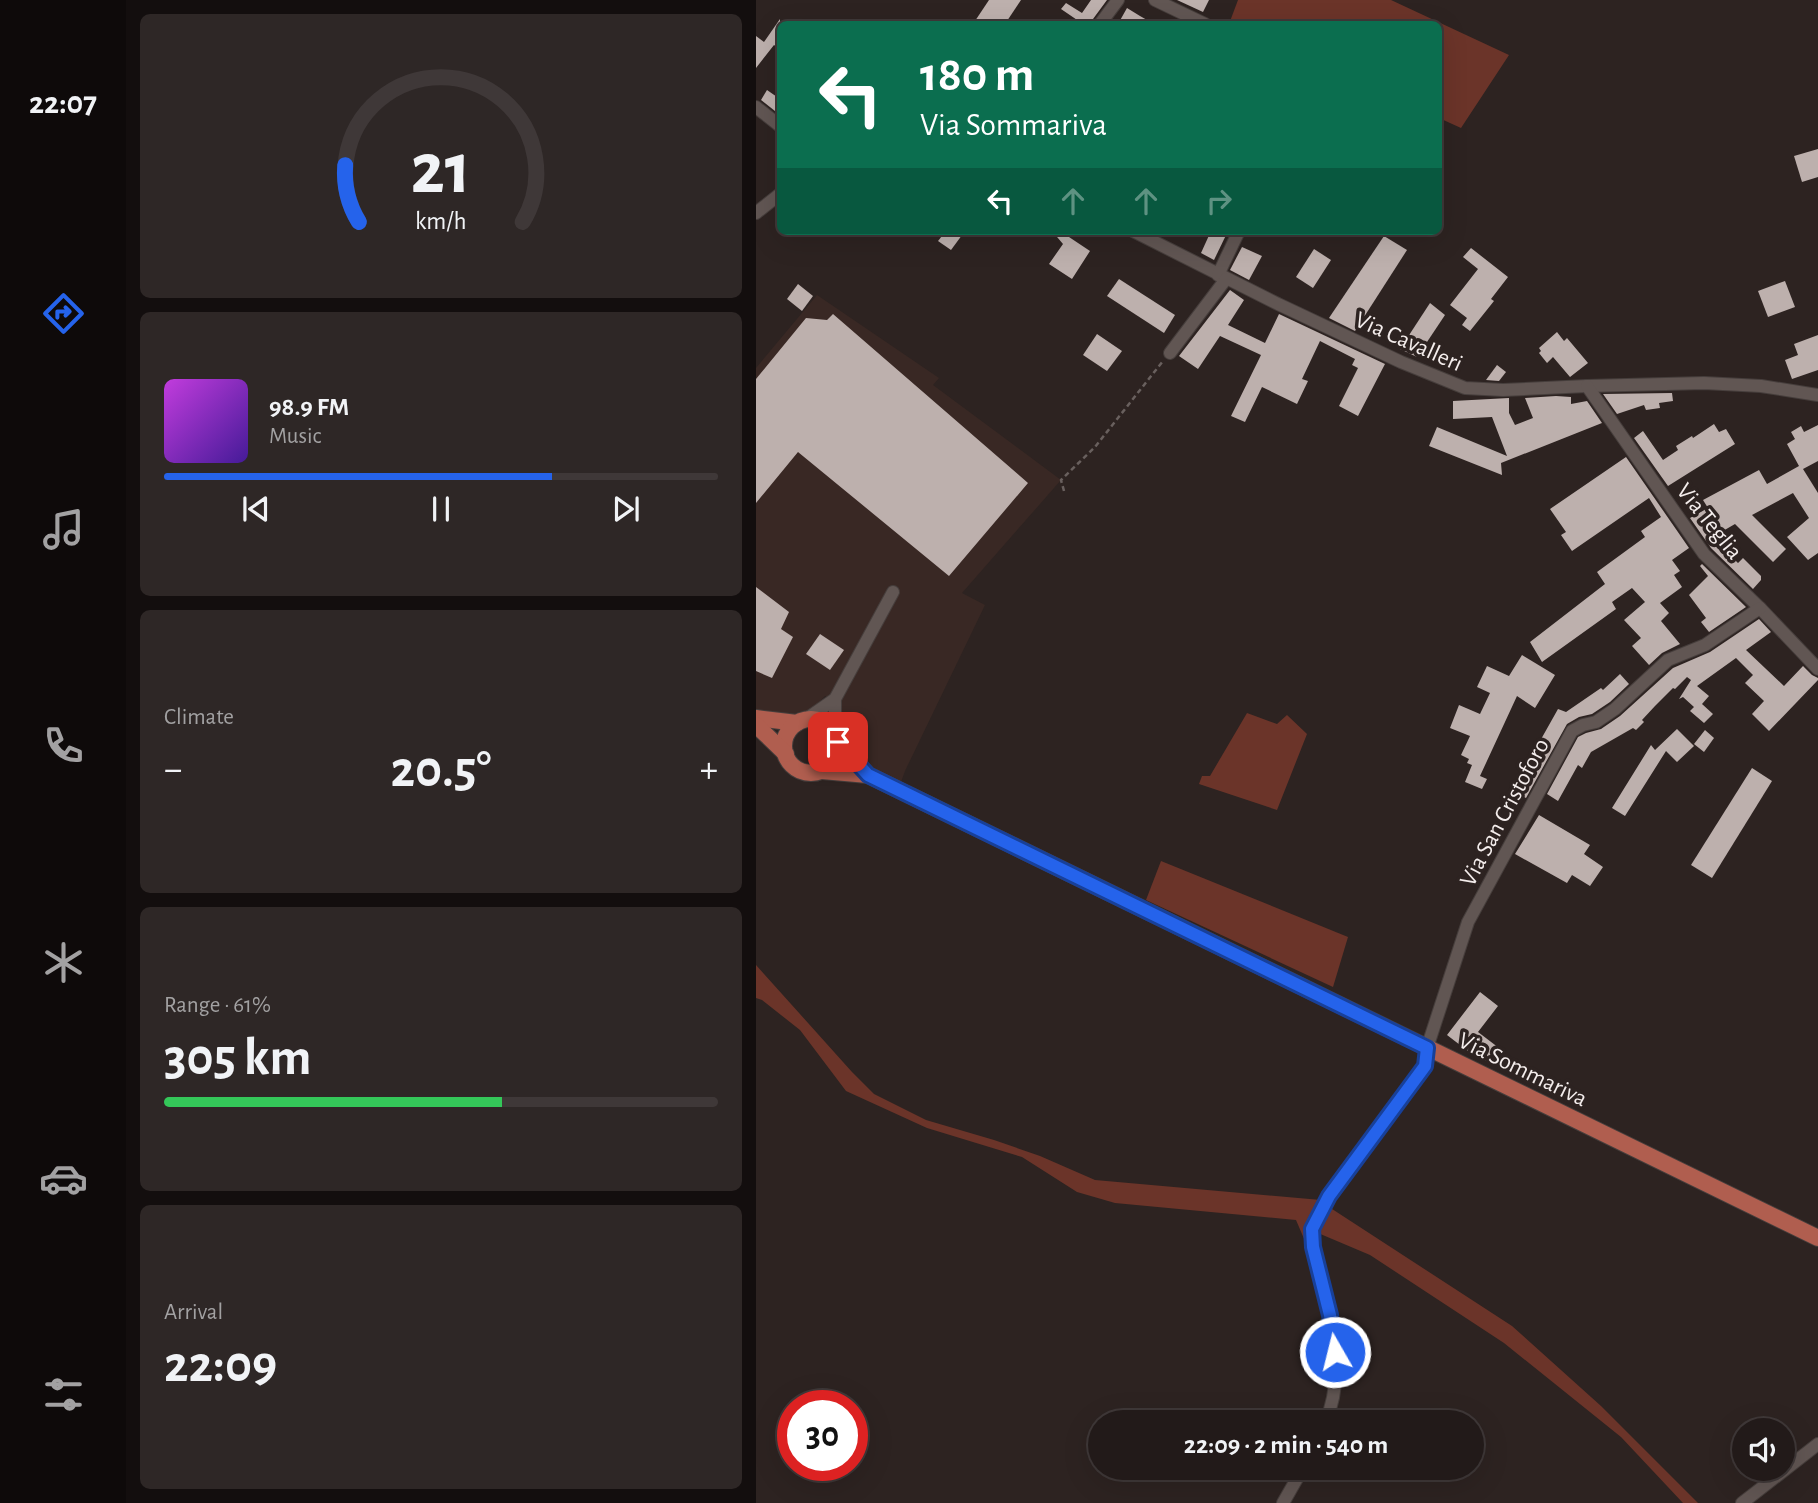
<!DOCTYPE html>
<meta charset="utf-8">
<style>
:root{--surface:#221a19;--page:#2e2726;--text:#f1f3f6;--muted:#a2a1a2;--line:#3f3838;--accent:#2563eb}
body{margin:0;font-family:"Alegreya Sans",sans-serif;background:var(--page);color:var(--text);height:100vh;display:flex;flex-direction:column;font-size:26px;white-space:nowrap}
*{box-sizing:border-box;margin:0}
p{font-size:23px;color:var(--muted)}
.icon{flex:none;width:38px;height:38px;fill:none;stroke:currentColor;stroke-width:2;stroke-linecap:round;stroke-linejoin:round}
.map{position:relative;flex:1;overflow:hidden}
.side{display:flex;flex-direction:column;gap:14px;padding:14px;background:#130e0e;width:630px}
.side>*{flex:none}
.top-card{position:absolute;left:21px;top:21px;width:665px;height:214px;border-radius:10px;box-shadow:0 7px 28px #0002,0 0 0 2px var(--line);background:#0b6e4f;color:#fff;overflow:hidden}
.fabs{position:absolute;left:976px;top:1418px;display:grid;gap:14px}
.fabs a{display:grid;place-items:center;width:63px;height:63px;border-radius:50%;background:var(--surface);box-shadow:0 7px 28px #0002,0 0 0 2px var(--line);font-size:35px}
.speed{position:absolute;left:21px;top:1390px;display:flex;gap:14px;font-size:35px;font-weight:700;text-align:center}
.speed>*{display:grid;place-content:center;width:91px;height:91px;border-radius:50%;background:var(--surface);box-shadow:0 7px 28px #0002,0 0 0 2px var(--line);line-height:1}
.speed .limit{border:10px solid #d22;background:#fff;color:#111}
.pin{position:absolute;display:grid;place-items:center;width:60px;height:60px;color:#fff;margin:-30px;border-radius:14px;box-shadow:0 4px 10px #0006}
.me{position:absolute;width:77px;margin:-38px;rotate:352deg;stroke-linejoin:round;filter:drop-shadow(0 0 5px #0008)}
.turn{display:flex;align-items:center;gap:24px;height:147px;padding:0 28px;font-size:32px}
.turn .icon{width:91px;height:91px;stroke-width:2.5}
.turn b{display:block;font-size:49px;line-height:60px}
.lanes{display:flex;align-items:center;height:66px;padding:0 28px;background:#0003;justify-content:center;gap:35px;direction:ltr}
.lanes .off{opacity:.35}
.big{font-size:52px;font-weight:700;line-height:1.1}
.side .widget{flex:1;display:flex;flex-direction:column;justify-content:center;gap:10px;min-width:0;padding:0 24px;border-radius:10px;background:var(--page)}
.side .dial{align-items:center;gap:0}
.dial svg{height:182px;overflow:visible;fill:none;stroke:var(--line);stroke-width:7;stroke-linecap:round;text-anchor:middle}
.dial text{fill:var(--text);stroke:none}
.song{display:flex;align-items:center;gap:21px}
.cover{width:84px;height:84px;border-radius:10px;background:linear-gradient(135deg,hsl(290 70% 55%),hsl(260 70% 35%))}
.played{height:7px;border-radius:4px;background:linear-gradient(90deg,var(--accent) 70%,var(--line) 70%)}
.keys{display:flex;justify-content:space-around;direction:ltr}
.heat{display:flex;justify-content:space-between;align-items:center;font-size:38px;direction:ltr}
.charge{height:10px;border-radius:5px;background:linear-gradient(90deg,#34c759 61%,var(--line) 0)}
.trip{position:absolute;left:332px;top:1410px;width:396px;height:70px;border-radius:35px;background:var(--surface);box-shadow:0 7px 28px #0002,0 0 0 2px var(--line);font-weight:700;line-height:70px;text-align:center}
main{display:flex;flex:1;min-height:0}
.menu{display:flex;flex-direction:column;width:126px;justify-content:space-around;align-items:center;background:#0e0a0a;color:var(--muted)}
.menu .icon{width:49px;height:49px}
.menu .on{color:var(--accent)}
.menu b{font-size:32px;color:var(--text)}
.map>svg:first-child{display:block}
.built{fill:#392824}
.green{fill:#6b3429}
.building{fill:#bdb0ad}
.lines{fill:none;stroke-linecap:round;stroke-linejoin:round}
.minor-casing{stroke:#463e3c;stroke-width:14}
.major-casing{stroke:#463e3c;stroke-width:18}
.path{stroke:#69605e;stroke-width:2.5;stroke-dasharray:5 3.5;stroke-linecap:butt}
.minor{stroke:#615653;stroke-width:12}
.major{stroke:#b05e4f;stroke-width:16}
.route-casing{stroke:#184099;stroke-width:18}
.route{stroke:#2563eb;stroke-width:12}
.labels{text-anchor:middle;stroke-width:7;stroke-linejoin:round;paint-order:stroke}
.street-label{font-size:24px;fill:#f4edec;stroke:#2d2321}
</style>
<main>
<nav class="menu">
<b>22:07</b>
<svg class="icon on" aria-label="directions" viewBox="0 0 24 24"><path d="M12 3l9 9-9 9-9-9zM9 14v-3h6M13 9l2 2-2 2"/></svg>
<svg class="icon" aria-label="music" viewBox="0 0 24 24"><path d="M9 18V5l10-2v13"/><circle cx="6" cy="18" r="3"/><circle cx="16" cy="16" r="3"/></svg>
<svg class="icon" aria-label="phone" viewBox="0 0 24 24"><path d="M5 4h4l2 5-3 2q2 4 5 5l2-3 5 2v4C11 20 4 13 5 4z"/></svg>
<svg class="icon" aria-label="climate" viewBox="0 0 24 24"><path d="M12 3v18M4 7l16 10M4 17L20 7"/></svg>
<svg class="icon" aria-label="car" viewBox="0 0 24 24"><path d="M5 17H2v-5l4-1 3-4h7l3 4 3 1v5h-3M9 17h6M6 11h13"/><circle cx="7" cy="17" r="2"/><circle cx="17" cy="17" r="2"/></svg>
<svg class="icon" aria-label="filters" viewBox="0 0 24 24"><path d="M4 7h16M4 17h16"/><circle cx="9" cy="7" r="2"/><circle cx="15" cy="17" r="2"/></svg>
</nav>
<section class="side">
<div class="widget dial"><svg viewBox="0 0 100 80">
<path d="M14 69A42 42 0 1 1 86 69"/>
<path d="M14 69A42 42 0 0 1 8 44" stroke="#2563eb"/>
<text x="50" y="56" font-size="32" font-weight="700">21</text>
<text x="50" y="72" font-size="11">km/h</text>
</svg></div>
<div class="widget">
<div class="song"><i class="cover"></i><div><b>98.9 FM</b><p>Music</p></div></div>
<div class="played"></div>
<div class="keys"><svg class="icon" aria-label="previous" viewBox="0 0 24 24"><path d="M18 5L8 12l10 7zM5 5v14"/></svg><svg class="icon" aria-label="pause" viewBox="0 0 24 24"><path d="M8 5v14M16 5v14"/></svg><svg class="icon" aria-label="next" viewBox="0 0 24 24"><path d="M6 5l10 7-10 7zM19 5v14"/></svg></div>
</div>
<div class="widget"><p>Climate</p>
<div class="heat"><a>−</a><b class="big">20.5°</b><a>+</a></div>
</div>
<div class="widget"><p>Range · 61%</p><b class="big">305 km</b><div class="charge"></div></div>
<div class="widget"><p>Arrival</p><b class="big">22:09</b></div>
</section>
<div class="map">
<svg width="1062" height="1503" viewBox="0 0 1062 1503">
<rect width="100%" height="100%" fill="#2d2321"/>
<path class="built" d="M 61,295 L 183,378 L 177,385 L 305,480 L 206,593 L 229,605 L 149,771 L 145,782 L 118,769 L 99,756 L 91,747 L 86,733 L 84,714 L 86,704 L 69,696 L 54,711 L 34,717 L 14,714 L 0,709 L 0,368 Z"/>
<g class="green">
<path d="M 482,0 L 635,0 L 753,55 L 705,128 L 683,118 L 682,24 L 473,24 Z"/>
<path d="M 491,713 L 521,724 L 531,715 L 551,734 L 521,810 L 443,784 L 446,776 L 454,776 Z"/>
<path d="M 405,861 L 592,937 L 577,987 L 390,900 Z"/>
<path d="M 0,965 L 96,1072 L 118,1094 L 170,1120 L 238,1140 L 284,1156 L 339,1180 L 565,1200 L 558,1262 L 540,1220 L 359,1203 L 321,1192 L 266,1157 L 171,1128 L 90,1091 L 44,1030 L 6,1000 L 0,998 Z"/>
<path d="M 573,1207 L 756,1326 L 845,1406 L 942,1503 L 927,1503 L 865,1437 L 748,1343 L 614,1255 L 562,1233 Z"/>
</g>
<g class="building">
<path d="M 233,0 L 265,0 L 249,24 L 217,24 Z"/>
<path d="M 335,0 L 351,0 L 337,19 L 335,24 L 327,24 L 305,9 L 310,3 L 326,13 Z"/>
<path d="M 421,0 L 453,0 L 447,12 Z"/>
<path d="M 371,8 L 384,16 L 398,24 L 362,24 Z"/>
<path d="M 24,19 L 24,49 L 18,45 L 0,68 L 0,36 L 8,42 Z"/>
<path d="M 11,90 L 24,99 L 24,115 L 5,100 Z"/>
<path d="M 1062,149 L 1062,177 L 1046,182 L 1038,156 Z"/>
<path d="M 190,231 L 209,231 L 195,250 L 182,241 Z"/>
<path d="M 296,231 L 304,231 L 334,251 L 316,279 L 293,264 L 307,244 Z"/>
<path d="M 455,231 L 472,231 L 458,260 L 445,253 Z"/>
<path d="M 628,236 L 651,250 L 599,331 L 573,318 Z"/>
<path d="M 486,247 L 506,256 L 493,280 L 474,270 Z"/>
<path d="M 715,248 L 752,277 L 735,299 L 738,301 L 714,331 L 706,325 L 711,318 L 694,305 L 722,269 L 707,257 Z"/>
<path d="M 558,249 L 575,260 L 557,288 L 540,277 Z"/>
<path d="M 363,279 L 419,315 L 408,333 L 351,296 Z"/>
<path d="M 1029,281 L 1039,307 L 1012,317 L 1002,291 Z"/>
<path d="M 42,284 L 57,296 L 46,311 L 31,299 Z"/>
<path d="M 474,290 L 488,300 L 472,325 L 509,343 L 523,314 L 629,364 L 602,416 L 583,406 L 602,368 L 596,365 L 599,359 L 564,341 L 546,379 L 552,381 L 541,404 L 506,387 L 489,422 L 475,416 L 505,355 L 464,336 L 442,369 L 423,356 Z"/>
<path d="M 674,303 L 689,315 L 661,357 L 644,349 Z"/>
<path d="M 77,314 L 272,483 L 193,576 L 42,452 L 0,503 L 0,379 L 50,318 L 71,320 Z"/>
<path d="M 801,332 L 808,341 L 811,338 L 832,363 L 814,377 L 797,357 L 791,363 L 783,353 L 785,351 L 783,348 Z"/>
<path d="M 341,334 L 366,351 L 351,371 L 327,355 Z"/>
<path d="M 1062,335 L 1062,370 L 1036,379 L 1029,360 L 1042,355 L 1038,344 Z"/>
<path d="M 741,365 L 750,372 L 743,381 L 730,380 Z"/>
<path d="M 916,393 L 917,401 L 903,403 L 904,408 L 890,410 L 888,405 L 861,414 L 847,394 Z"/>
<path d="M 800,396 L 815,397 L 815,404 L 831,401 L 846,423 L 745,463 L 746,475 L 673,446 L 681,427 L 751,456 L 736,417 L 697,419 L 697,401 L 753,398 L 753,413 L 759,425 L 777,418 L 769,398 Z"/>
<path d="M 958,424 L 963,432 L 970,429 L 979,444 L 912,486 L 878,438 L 887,431 L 907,460 L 922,450 L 920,446 L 936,436 L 937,438 Z"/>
<path d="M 1062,425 L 1062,461 L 1047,469 L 1062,493 L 1062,553 L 1052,560 L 1031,537 L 1053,518 L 1037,493 L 996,515 L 1030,549 L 1017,562 L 979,524 L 960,535 L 969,550 L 982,563 L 987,558 L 1005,576 L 1005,580 L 997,589 L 955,548 L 934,518 L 952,508 L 947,500 L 1003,470 L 1011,484 L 1043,466 L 1031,444 L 1039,439 L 1035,432 L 1045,426 L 1048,432 Z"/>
<path d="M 870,457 L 933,548 L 916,560 L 924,571 L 918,575 L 926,587 L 904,603 L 913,613 L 905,621 L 924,644 L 906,653 L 893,665 L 876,646 L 885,638 L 868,620 L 889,602 L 876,588 L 856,602 L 860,609 L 786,662 L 774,642 L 849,584 L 841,572 L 889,537 L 885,531 L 905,517 L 893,498 L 816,551 L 805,535 L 810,532 L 794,509 Z"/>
<path d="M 946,564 L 990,607 L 953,632 L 945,622 L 950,618 L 933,595 L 952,576 L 944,566 Z"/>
<path d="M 0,587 L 33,612 L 25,629 L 37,637 L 16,678 L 0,671 Z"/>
<path d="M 1003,619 L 1015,632 L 990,650 L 1028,686 L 1047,666 L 1056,675 L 1062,678 L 1062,680 L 1013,731 L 996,714 L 1008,701 L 989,683 L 997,675 L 980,658 L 941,686 L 953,696 L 946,704 L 957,714 L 948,723 L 934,711 L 938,707 L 927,697 L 923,699 L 935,680 L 931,677 L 919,689 L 917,688 L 899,706 L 886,720 L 888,722 L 880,730 L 877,728 L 835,752 L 826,768 L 822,765 L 802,801 L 791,794 L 822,737 L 830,733 L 845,729 L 864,716 L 917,668 L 954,652 Z"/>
<path d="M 64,634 L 88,650 L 74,670 L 50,654 Z"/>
<path d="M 766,655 L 799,675 L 779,708 L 761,696 L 724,776 L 731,779 L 726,789 L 709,782 L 716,765 L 711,763 L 713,759 L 705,755 L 714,736 L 694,728 L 703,705 L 724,714 L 734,693 L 721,687 L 731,666 L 753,676 Z"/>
<path d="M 864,674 L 873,684 L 854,702 L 836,714 L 823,717 L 811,724 L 770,798 L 759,793 L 771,766 L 770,766 L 802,709 L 810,712 L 845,688 L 847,690 Z"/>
<path d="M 921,729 L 938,746 L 921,762 L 910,751 L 869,816 L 856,808 L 895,745 L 899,750 Z"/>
<path d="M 949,730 L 958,738 L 948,752 L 938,744 Z"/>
<path d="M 996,768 L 1016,781 L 956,878 L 935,865 Z"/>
<path d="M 783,815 L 834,845 L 828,854 L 847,867 L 834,886 L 816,875 L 811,883 L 759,854 Z"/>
<path d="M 724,992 L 742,1006 L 722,1032 L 743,1048 L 732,1062 L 717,1055 L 691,1035 Z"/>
</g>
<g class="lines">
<defs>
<g id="minor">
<path d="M 399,0 L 449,24"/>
<path d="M 344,24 L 362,0"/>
<path d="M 0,107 L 24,126"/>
<path d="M 0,213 L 24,194"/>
<path d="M 377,231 L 522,304 L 645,362 L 709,388 L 747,390 L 831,386 L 948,383 L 1005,386 L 1062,395"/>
<path d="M 462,275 L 483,231"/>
<path d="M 414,353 L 470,279"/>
<path d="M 831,386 L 948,554 L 1004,608 L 1062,669"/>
<path d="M 79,699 L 79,733"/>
<path d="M 49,720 L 79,699 L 137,592"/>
<path d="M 569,1423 C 590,1376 576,1323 564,1276 C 561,1262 553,1244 557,1229 C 562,1207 582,1183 596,1165 C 620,1132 644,1099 669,1066 L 671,1048 L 712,922 L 816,731 L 827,725 L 840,722 L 859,709 L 912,660 L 949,645 L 1004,608"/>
<path d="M 527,1503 L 547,1468"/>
<path d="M 986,1503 L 1062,1444"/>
</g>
<g id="major">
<path d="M 0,718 L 41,723"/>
<circle cx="55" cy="746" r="27"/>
<path d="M 0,725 L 30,754"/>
<path d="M 82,742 L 112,775"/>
<path d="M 66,771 L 112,775 L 1062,1238"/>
</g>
</defs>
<use href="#minor" class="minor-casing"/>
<use href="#major" class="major-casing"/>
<path class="path" d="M 308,491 L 305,480 L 339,447 L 407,361"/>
<use href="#minor" class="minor"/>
<use href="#major" class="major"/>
</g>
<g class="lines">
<defs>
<path id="route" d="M 82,742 L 112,775 L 671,1048 L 669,1066 L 573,1196 L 556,1229 L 557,1247 L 574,1315 L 579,1352"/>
</defs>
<use href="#route" class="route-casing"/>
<use href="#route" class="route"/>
</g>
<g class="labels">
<g class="street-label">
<text transform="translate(653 341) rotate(24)" y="8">Via Cavalleri</text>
<text transform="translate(954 521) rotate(51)" y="8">Via Teglia</text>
<text transform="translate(748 812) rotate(-62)" y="8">Via San Cristoforo</text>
<text transform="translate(767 1069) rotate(26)" y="8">Via Sommariva</text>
</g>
</g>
</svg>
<div class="fabs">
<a><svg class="icon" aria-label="sound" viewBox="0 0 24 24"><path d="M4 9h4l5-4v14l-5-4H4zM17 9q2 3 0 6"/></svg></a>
</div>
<div class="speed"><div class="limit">30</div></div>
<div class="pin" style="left:82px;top:742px;background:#d93025"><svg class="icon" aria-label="arrive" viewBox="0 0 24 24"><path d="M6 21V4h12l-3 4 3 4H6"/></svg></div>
<svg class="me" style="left:579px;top:1352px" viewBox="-20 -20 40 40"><circle r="17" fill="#2563eb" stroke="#fff" stroke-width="3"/><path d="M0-11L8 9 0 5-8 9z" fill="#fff"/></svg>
<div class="trip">22:09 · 2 min · 540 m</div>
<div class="top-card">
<div class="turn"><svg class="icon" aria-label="left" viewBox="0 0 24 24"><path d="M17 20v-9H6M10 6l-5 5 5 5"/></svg><div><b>180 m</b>Via Sommariva</div></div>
<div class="lanes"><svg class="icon" aria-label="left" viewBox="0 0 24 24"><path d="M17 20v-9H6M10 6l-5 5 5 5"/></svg><svg class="icon off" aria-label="ahead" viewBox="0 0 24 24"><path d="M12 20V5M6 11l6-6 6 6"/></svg><svg class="icon off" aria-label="ahead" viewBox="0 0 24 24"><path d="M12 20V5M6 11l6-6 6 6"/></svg><svg class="icon off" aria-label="right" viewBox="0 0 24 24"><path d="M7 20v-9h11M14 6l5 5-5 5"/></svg></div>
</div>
</div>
</main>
